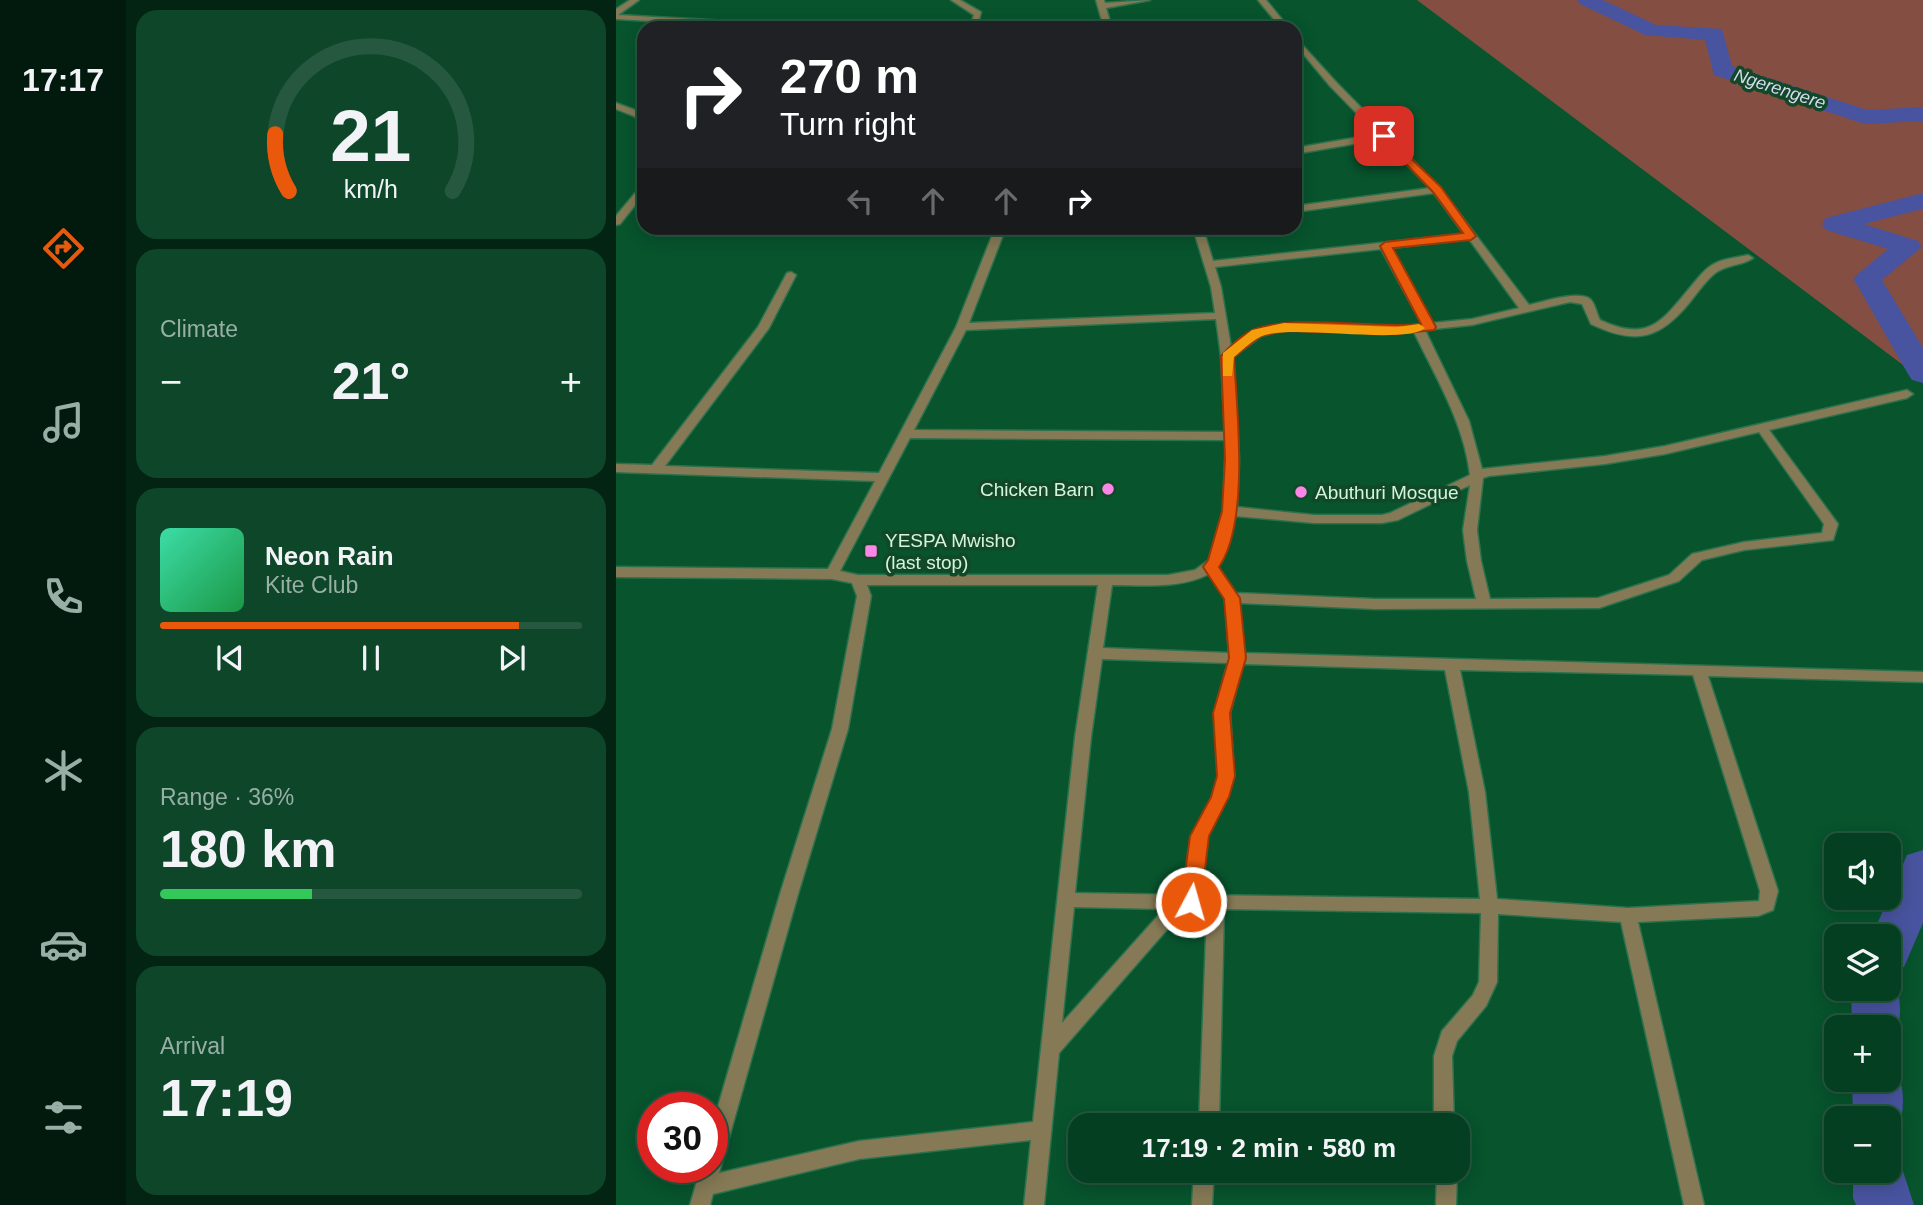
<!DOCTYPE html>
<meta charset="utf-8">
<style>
:root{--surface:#053f22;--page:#0e462a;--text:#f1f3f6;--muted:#97afa5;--line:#265840;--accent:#ea580c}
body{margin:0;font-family:Helvetica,sans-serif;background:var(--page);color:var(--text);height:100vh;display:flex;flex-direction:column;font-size:26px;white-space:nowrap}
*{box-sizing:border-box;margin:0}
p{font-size:23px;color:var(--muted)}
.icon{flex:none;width:38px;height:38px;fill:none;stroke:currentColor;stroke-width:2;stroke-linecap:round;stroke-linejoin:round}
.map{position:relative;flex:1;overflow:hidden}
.panel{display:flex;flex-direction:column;gap:10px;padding:10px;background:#032313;width:490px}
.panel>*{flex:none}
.guide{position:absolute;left:21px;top:21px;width:665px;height:214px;border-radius:21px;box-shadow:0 4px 18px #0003,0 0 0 2px var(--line);background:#202124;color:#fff;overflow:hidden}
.fabs{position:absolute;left:1208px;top:833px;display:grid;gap:14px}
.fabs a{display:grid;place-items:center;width:77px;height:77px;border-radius:14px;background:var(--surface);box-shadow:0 4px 18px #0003,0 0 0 2px var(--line);font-size:35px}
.speed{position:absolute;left:21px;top:1092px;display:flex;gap:14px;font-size:35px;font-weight:700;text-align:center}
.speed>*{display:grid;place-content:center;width:91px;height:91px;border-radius:50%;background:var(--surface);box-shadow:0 4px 18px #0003,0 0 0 2px var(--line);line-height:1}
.speed .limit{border:10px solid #d22;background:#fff;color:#111}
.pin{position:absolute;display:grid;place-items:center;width:60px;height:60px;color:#fff;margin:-30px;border-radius:14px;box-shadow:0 4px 10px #0006}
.me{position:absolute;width:77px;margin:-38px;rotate:6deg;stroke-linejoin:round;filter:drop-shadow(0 0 5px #0008)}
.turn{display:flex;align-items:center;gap:24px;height:147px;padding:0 28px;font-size:32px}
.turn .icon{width:91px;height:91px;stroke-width:2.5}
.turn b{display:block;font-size:49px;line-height:60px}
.lanes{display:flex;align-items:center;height:66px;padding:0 28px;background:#0003;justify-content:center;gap:35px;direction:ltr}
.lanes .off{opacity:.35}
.big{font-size:52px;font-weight:600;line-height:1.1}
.panel .card{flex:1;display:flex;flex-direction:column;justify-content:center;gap:10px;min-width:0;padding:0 24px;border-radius:21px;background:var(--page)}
.panel .dial{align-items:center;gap:0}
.dial svg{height:182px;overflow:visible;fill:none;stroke:var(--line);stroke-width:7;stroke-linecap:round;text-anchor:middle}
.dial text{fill:var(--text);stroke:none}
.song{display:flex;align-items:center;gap:21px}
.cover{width:84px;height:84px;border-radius:10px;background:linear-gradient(135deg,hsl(160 70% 55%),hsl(140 70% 35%))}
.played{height:7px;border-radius:4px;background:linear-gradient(90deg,var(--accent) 85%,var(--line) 85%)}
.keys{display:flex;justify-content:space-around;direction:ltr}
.heat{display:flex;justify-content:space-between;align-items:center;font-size:38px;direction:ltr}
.charge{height:10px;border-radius:5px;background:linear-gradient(90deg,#34c759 36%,var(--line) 0)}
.trip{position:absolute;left:452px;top:1113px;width:402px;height:70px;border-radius:21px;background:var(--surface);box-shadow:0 4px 18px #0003,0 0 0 2px var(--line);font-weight:600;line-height:70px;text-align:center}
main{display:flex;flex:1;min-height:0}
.dock{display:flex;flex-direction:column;width:126px;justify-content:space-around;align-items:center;background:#02190e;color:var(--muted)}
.dock .icon{width:49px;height:49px}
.dock .active{color:var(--accent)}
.dock b{font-size:32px;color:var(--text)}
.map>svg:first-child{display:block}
.green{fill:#854e42}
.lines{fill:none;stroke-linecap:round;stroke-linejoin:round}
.river{fill:#48549f;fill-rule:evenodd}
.street-casing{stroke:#2c714d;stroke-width:3}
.street{fill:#857a55;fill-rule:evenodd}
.route{fill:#ea580c;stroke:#983908;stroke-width:2}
.slow{fill:#f59e0b}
.poi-dot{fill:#fa87e6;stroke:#124728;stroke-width:2.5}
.labels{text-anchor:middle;stroke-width:7;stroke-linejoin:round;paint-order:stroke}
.far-water-label{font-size:18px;font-style:italic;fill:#d3d9ee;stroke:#124728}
.poi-label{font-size:19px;fill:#d4f5dd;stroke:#124728;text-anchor:start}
</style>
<main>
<nav class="dock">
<b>17:17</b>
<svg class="icon active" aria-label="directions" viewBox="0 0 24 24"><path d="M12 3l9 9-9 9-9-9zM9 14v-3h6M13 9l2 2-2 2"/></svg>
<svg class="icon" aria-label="music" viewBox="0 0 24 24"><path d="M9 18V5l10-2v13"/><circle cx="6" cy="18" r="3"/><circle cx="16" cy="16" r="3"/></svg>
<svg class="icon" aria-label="phone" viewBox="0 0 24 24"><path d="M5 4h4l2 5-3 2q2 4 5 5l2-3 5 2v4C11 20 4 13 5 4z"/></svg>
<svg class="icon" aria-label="climate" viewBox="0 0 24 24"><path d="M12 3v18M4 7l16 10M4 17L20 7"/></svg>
<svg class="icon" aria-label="car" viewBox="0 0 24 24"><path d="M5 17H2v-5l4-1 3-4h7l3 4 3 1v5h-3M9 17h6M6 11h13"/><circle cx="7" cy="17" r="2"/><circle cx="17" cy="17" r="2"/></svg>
<svg class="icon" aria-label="filters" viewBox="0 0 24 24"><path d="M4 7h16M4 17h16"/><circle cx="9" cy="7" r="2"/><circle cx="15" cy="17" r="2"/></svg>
</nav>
<section class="panel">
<div class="card dial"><svg viewBox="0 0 100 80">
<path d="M14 69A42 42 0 1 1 86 69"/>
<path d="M14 69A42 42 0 0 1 8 44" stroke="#ea580c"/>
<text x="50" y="56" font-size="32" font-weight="700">21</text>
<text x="50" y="72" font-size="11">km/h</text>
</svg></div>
<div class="card"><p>Climate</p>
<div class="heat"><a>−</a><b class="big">21°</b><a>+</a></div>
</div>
<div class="card">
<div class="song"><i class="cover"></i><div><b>Neon Rain</b><p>Kite Club</p></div></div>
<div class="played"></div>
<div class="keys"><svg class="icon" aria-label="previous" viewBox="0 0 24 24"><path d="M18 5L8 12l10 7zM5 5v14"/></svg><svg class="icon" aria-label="pause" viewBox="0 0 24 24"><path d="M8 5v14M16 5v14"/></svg><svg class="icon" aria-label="next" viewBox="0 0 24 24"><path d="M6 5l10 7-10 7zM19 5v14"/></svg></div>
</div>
<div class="card"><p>Range · 36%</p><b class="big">180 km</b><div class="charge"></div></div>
<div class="card"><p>Arrival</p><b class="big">17:19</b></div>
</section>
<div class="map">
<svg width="1307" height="1205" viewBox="0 0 1307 1205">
<rect width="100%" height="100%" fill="#07542d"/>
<path class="green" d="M 801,0 L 1307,0 L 1307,380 Z"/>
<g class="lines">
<g class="river">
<path d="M 961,0 L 987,0 L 1040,25 L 1106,29 L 1116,66 L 1251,110 L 1307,107 L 1307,121 L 1249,124 L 1098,75 L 1089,40 L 1029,35 L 964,4 Z"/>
<path d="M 1307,193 L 1307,209 L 1248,224 L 1302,241 L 1306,247 L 1266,280 L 1307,348 L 1307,383 L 1296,380 L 1292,374 L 1237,278 L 1272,249 L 1210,230 L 1206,224 L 1210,218 Z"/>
<path d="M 1307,850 L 1307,923 L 1288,967 L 1272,973 L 1272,936 L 1256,936 L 1291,855 Z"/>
<path d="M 1272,973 L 1276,974 C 1286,996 1287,1021 1277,1042 L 1272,1044 L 1272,1027 L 1236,1027 L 1235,989 L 1272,989 Z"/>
<path d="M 1272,1061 L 1279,1064 C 1289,1087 1290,1111 1280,1135 L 1272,1138 L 1272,1118 L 1237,1118 L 1236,1080 L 1272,1080 Z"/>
<path d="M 1272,1149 L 1281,1153 L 1298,1205 L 1240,1205 L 1237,1198 L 1237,1171 L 1272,1171 Z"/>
</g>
<defs>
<g id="street">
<path d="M 14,0 L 23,0 L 2,15 L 200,26 L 204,28 L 156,28 L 0,19 L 0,9 Z"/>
<path d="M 335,0 L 344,0 L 365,12 L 361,28 L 353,28 L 358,15 Z"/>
<path d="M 480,0 L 488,0 L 489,3 L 534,0 L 490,8 L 496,28 L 488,28 Z"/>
<path d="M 642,0 L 650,0 L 673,28 L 665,28 Z"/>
<path d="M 679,37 L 720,82 L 824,188 L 913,305 C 926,302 963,290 974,299 C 979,303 981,315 984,320 C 1034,343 1046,321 1077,284 C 1083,277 1088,270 1096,265 C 1106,259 1117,258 1127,256 L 1132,255 L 1137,258 C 1126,266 1110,264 1098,274 C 1089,282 1081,293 1074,302 C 1043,340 1019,345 975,324 L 966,304 L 954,302 L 856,325 L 809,330 L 853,421 L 866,469 L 989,456 L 1049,446 L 1291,390 L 1297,394 L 1291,398 L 1153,430 L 1222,524 L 1217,540 L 1128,550 L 1086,560 L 1063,581 L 983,608 L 759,609 L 623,603 L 628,653 L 1307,672 L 1307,682 L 1092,676 L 1162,891 L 1157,910 L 1142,916 L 1022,922 L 1088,1205 L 1068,1205 L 1005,922 L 882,914 L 881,982 L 870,1006 L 841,1041 L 836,1056 L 838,1125 L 818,1125 L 818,1056 L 826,1031 L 857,995 L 863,982 L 865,913 L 608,909 L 603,1125 L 583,1125 L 591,909 L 569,909 L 443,1053 L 428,1205 L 408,1205 L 415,1140 L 243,1159 L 97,1194 L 94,1205 L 74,1205 L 85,1167 L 96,1167 L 96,1127 L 164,894 L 216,729 L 241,596 L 236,583 L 216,579 L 0,577 L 0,567 L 212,569 L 259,481 L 0,472 L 0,464 L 36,465 L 142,327 L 171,273 L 175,272 L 180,275 L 153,328 L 49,466 L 263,473 L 340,327 L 379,228 L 435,228 L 430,231 L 387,235 L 353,323 L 599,313 L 595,287 L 577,228 L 587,228 L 597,261 L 848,234 L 818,193 L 679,212 L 679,206 L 814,188 L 766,139 L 679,154 L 679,148 L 761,134 L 714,86 L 679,44 ZM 853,239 L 903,308 L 856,319 L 816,323 L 775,248 ZM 765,249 L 806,324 L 781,327 L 668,324 L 637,331 L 615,347 L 605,287 L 599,267 ZM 600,319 L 605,356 L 609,432 L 298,430 L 350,330 ZM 668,330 L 781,333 L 798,332 C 820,378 848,423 854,475 L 774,513 L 766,515 L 698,515 L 621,507 L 623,459 L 617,357 L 645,336 ZM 1143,432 L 1208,524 L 1206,533 L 1128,542 L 1076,554 L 1053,575 L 982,598 L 874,599 L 865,561 L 861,530 L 867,478 L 873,476 L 989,464 L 1049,454 ZM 294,438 L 610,440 L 607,511 L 593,560 L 579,570 L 552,575 L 242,575 L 224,571 ZM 854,485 L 847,530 L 851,561 L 860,599 L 759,599 L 620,593 L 602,567 L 606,561 L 619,516 L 698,523 L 766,523 L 782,520 ZM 593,574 L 609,598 L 613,653 L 487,648 L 496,585 C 528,585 564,589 593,574 ZM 251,585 L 482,585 L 459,737 L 417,1122 L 243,1141 L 103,1173 L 182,894 L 232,729 L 255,596 ZM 486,659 L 612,663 L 598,713 L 602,776 L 596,797 L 576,836 L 568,895 L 459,893 L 475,737 ZM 627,664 L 829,670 L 853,792 L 864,899 L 585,895 L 592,836 L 612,797 L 618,776 L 614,713 ZM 844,670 L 1077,675 L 1144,891 L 1143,901 L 1012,908 L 881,899 L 869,792 ZM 458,907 L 548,909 L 446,1023 Z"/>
<path d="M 0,103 L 24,112 L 28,116 L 28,124 L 18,116 L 0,109 Z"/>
<path d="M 28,185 L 28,194 L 4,224 L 0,225 L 0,216 L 25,186 Z"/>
<path d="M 578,1171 L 598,1171 L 596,1205 L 576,1205 Z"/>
<path d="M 821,1171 L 841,1171 L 840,1205 L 820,1205 Z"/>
</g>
</defs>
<use href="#street" class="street-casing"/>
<use href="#street" class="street"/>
</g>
<path class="route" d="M 768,133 L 825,187 L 860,236 L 855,240 L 777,248 L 820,327 L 818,330 L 781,334 L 668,331 L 645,336 L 618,357 C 621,411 634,522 603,567 L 624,598 L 630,658 L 614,713 L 619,776 L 613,797 L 593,836 L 585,902 L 582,908 L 575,911 L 568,908 L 565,902 L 574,836 L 595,797 L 601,776 L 597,713 L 613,658 L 608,599 L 587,567 L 592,560 L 606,511 L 609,459 L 605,356 C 613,347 628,333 639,329 C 683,314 755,329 805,324 L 764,246 L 769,242 L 847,233 L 817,192 L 765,138 L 765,134 Z"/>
<path class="slow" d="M 668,323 L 781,327 L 803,324 L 809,328 C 788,345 684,325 649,335 C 638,338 627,350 618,357 L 616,376 L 607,376 L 607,353 L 636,330 Z"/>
<g class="poi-dot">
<circle cx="492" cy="489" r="7"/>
<circle cx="685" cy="492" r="7"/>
<rect x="248" y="544" width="14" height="14" rx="3.5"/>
</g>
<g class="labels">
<g class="far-water-label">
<text transform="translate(1164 89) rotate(18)" y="6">Ngerengere</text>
</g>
<g class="poi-label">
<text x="478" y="496" text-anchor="end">Chicken Barn</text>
<text x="699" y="499">Abuthuri Mosque</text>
<text x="269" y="547">YESPA Mwisho<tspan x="269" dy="22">(last stop)</tspan></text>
</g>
</g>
</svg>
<div class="fabs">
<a><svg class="icon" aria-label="sound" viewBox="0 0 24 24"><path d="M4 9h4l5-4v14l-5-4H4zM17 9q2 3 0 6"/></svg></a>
<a><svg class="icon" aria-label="layers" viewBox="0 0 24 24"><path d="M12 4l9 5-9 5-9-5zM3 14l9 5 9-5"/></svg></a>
<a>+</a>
<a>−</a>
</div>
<div class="speed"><div class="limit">30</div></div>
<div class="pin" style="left:768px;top:136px;background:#d93025"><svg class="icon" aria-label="arrive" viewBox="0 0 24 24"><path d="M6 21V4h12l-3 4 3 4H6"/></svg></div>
<svg class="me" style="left:575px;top:902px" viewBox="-20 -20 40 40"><circle r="17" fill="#ea580c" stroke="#fff" stroke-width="3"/><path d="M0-11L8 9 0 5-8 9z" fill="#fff"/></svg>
<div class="trip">17:19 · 2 min · 580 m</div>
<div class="guide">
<div class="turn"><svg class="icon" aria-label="right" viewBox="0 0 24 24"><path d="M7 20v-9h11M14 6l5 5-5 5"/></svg><div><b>270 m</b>Turn right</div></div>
<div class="lanes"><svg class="icon off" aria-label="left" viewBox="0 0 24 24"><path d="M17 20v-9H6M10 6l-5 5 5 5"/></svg><svg class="icon off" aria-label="ahead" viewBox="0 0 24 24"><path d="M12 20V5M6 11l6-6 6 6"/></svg><svg class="icon off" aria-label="ahead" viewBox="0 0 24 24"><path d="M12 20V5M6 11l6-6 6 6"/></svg><svg class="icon" aria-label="right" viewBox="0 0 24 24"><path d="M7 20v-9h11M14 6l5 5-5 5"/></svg></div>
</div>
</div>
</main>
